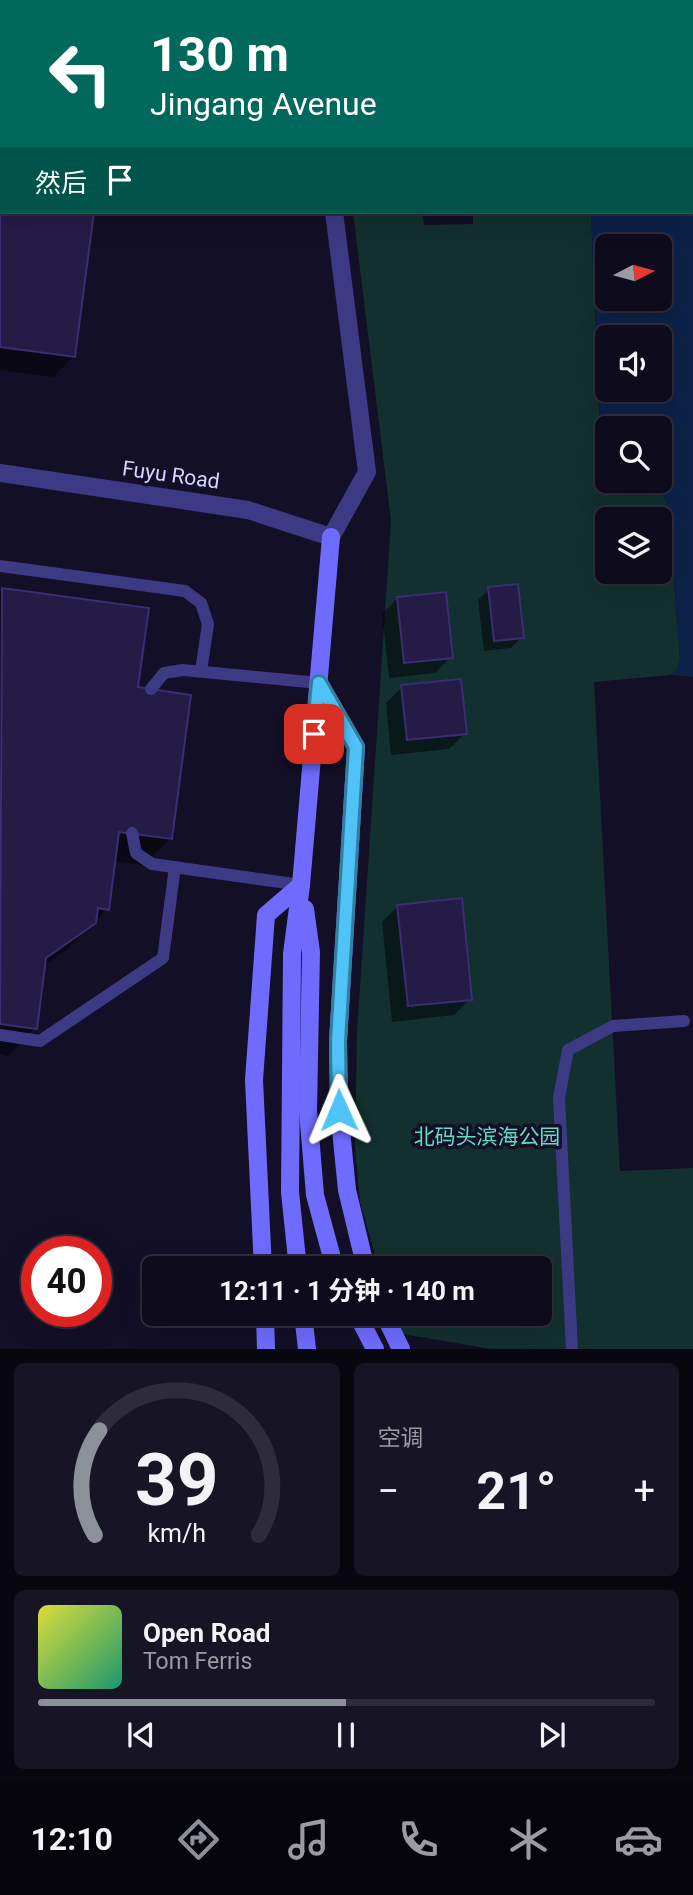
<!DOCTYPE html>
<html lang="zh">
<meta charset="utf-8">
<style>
:root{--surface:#0e0b1c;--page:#171425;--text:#f1f3f6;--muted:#9b9ba3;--line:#2e2b3b;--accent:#8c9099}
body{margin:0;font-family:Roboto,"Noto Sans SC",sans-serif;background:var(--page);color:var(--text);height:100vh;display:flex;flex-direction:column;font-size:26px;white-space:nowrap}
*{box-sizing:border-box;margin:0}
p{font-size:23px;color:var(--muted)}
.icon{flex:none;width:38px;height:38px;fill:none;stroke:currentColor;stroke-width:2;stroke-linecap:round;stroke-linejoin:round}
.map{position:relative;height:1349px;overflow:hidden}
.sheet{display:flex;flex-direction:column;gap:14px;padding:14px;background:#08060f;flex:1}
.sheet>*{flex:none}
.banner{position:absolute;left:0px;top:0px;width:693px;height:214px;box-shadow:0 7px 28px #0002,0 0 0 2px var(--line);background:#00695c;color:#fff;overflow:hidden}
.needle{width:46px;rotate:84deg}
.tools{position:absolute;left:595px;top:234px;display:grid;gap:14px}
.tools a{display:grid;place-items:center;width:77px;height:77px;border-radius:10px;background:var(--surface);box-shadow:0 7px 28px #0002,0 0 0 2px var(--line);font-size:35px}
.speed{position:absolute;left:21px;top:1236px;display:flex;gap:14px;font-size:35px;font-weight:700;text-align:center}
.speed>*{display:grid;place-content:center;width:91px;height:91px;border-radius:50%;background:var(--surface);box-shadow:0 7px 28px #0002,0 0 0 2px var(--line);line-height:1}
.speed .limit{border:10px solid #d22;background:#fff;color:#111}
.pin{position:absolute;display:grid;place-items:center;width:60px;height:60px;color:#fff;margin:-30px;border-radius:14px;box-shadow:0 4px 10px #0006}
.me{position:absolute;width:77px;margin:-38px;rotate:359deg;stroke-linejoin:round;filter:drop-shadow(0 0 5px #0008)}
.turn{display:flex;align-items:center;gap:24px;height:147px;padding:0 35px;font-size:32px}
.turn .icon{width:91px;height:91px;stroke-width:2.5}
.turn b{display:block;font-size:49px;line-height:60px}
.then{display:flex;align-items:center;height:66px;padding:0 35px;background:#0003;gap:14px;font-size:26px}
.big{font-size:52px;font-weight:700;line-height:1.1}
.sheet .tile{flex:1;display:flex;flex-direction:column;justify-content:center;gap:10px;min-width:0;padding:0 24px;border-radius:10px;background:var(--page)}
.sheet .dial{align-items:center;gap:0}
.dial svg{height:182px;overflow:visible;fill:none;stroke:var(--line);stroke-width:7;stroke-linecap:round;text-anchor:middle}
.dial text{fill:var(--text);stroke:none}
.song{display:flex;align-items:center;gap:21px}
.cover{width:84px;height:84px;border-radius:10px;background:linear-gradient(135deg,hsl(60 70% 55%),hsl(160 70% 35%))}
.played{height:7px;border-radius:4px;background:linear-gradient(90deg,var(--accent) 50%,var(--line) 50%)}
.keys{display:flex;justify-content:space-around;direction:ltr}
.heat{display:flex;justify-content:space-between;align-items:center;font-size:38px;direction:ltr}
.sheet .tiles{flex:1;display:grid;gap:14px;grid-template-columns:1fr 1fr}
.tile:last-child{grid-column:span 2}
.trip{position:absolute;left:142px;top:1256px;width:410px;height:70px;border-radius:10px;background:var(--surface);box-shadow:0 7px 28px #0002,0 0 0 2px var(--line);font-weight:700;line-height:70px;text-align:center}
.menu{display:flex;height:112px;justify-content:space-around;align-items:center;background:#06040b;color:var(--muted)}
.menu .icon{width:49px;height:49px}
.menu .current{color:var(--accent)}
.menu b{font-size:32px;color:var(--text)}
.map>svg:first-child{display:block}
.green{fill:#12302f;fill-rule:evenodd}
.water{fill:#0c2248;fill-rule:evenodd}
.shadow{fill:#0007}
.building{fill:#241b47;stroke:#3b2d73;stroke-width:2}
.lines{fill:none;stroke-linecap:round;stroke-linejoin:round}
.lane{stroke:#3d3a85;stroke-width:12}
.street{stroke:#3d3a85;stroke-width:18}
.secondary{stroke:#6f6bff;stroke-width:18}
.route-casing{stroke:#337fa1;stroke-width:18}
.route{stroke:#4fc3f7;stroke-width:12}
.labels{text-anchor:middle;stroke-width:7;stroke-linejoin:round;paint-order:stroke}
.street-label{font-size:21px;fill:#d9d4ff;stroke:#130f26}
.park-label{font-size:21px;fill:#5fe0c0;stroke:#130f26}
</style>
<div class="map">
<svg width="693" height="1349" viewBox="0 0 693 1349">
<rect width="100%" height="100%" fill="#130f26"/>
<path class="green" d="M 353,212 L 422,212 L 424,225 L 473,224 L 473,212 L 591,212 L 602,473 L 607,481 L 658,483 L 668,505 L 680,658 L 677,671 L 670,675 L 594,682 L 620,1171 L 693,1168 L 693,1349 L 491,1349 L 403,1334 L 396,1314 L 539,1314 L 539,1269 L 379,1269 L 360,1202 L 355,1147 L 357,1032 L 391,521 ZM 607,520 L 660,520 L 660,572 L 607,572 Z"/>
<path class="water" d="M 449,0 L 693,0 L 693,677 L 670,675 L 677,671 L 680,658 L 668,505 L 658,483 L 650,481 L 660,481 L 660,429 L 607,429 L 607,478 L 602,473 L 591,212 L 691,212 L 691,2 ZM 607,247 L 660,247 L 660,299 L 607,299 ZM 607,338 L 660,338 L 660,390 L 607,390 Z"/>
<g class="shadow">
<path d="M 5,0 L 131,0 L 5,2 Z"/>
<path d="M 2,56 L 2,129 L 0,128 Z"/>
<path d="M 0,134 L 2,212 L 92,212 L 74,356 L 53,377 L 0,370 Z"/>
<path d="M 489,589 L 522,637 L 511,648 L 484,651 L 478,600 Z"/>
<path d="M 2,590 L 136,689 L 171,838 L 143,865 L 114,861 L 107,909 L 66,950 L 43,966 L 35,1028 L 8,1056 L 0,1054 L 0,592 Z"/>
<path d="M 398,598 L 451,657 L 435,673 L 389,678 L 382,614 Z"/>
<path d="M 402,687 L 465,733 L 449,749 L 391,755 L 386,703 Z"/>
<path d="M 398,906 L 470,999 L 454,1015 L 392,1022 L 382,922 Z"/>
</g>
<g class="building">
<path d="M 22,0 L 133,0 L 22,2 Z"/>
<path d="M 0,132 L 2,212 L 94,212 L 75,357 L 0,347 Z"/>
<path d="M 518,584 L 524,638 L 494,641 L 488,587 Z"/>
<path d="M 2,588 L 149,608 L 138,687 L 191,695 L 172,839 L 119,832 L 109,910 L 98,908 L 96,923 L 46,958 L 37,1029 L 0,1024 Z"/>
<path d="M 446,592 L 453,658 L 404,663 L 397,597 Z"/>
<path d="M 461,679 L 467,734 L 407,740 L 401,685 Z"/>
<path d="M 462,898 L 472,1000 L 408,1006 L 397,905 Z"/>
</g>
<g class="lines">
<g class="lane">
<path d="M 0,566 L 185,591 L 201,603 L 208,624 L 201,671"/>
<path d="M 151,689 L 164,673 L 183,670 L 319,683"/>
<path d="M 132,833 L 136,853 L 152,864 L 301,885"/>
<path d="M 0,1035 L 40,1041 L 163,958 L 175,867"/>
<path d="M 572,1349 L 559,1098 L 568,1050 L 613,1026 L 684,1021"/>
</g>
<g class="street">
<path d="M 306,0 L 307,2"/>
<path d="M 0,473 L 248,510 L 331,537 L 367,472 L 334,212"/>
</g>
<g class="secondary">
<path d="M 319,683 L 356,747 L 338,1041 L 339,1110 L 347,1190 L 366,1269"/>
<path d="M 305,909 L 311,952 L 308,1110 L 315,1195 L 335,1269"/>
<path d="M 263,1269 L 254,1080 L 266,915 L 301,885"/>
<path d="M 298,1269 L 290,1192 L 292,954 L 301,885 L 331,537"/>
<path d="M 265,1314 L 266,1349"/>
<path d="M 303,1314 L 307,1349"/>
<path d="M 357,1314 L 375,1349"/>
<path d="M 384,1314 L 401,1349"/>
</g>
</g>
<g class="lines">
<defs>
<path id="route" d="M 314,734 L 319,683 L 356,747 L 338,1041 L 339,1110"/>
</defs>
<use href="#route" class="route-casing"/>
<use href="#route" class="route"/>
</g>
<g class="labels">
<g class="street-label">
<text transform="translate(171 475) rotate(8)" y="7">Fuyu Road</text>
</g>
<g class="park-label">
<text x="487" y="1144">北码头滨海公园</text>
</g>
</g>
</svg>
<div class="tools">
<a><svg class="needle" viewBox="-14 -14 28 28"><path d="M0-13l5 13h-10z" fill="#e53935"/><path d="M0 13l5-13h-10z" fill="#9b9ba3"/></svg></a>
<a><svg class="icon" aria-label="sound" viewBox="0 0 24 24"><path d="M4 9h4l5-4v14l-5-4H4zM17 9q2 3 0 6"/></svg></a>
<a><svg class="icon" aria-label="search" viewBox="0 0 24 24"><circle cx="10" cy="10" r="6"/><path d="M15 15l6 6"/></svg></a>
<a><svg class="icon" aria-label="layers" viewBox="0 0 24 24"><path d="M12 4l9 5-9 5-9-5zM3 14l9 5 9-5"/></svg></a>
</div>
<div class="speed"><div class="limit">40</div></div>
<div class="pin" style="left:314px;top:734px;background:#d93025"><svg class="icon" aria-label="arrive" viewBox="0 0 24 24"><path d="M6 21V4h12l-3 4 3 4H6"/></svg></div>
<svg class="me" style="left:339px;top:1110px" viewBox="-20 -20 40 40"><path d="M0-17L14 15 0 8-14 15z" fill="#4fc3f7" stroke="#fff" stroke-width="4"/></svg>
<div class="trip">12:11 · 1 分钟 · 140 m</div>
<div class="banner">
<div class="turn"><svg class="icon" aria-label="left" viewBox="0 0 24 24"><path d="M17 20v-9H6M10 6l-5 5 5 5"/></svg><div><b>130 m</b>Jingang Avenue</div></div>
<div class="then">然后<svg class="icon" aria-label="arrive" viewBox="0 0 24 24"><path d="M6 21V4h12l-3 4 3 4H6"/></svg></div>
</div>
</div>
<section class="sheet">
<div class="tiles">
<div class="tile dial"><svg viewBox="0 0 100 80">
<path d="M14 69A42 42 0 1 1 86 69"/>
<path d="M14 69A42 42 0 0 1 16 23" stroke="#8c9099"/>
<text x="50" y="56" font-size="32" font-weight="700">39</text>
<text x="50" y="72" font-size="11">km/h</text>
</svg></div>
<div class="tile"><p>空调</p>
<div class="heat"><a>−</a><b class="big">21°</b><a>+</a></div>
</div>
<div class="tile">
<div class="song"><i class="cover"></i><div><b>Open Road</b><p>Tom Ferris</p></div></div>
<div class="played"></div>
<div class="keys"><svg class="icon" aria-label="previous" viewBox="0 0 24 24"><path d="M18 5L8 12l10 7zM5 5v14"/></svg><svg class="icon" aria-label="pause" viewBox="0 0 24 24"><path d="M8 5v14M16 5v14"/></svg><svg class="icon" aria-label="next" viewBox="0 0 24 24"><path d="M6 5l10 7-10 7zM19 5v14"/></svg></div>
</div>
</div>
</section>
<nav class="menu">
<b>12:10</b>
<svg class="icon current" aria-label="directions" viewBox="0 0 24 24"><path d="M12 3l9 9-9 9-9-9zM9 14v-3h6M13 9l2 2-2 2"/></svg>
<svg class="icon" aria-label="music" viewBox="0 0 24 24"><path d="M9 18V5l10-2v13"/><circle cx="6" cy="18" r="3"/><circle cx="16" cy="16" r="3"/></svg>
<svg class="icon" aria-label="phone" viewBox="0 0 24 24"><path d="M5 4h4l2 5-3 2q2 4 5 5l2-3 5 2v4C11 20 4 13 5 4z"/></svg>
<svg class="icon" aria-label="climate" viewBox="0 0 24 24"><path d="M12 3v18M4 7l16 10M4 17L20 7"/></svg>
<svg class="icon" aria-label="car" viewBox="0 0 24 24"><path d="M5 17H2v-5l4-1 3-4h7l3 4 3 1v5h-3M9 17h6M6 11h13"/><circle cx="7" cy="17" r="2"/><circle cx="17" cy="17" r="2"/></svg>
</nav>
